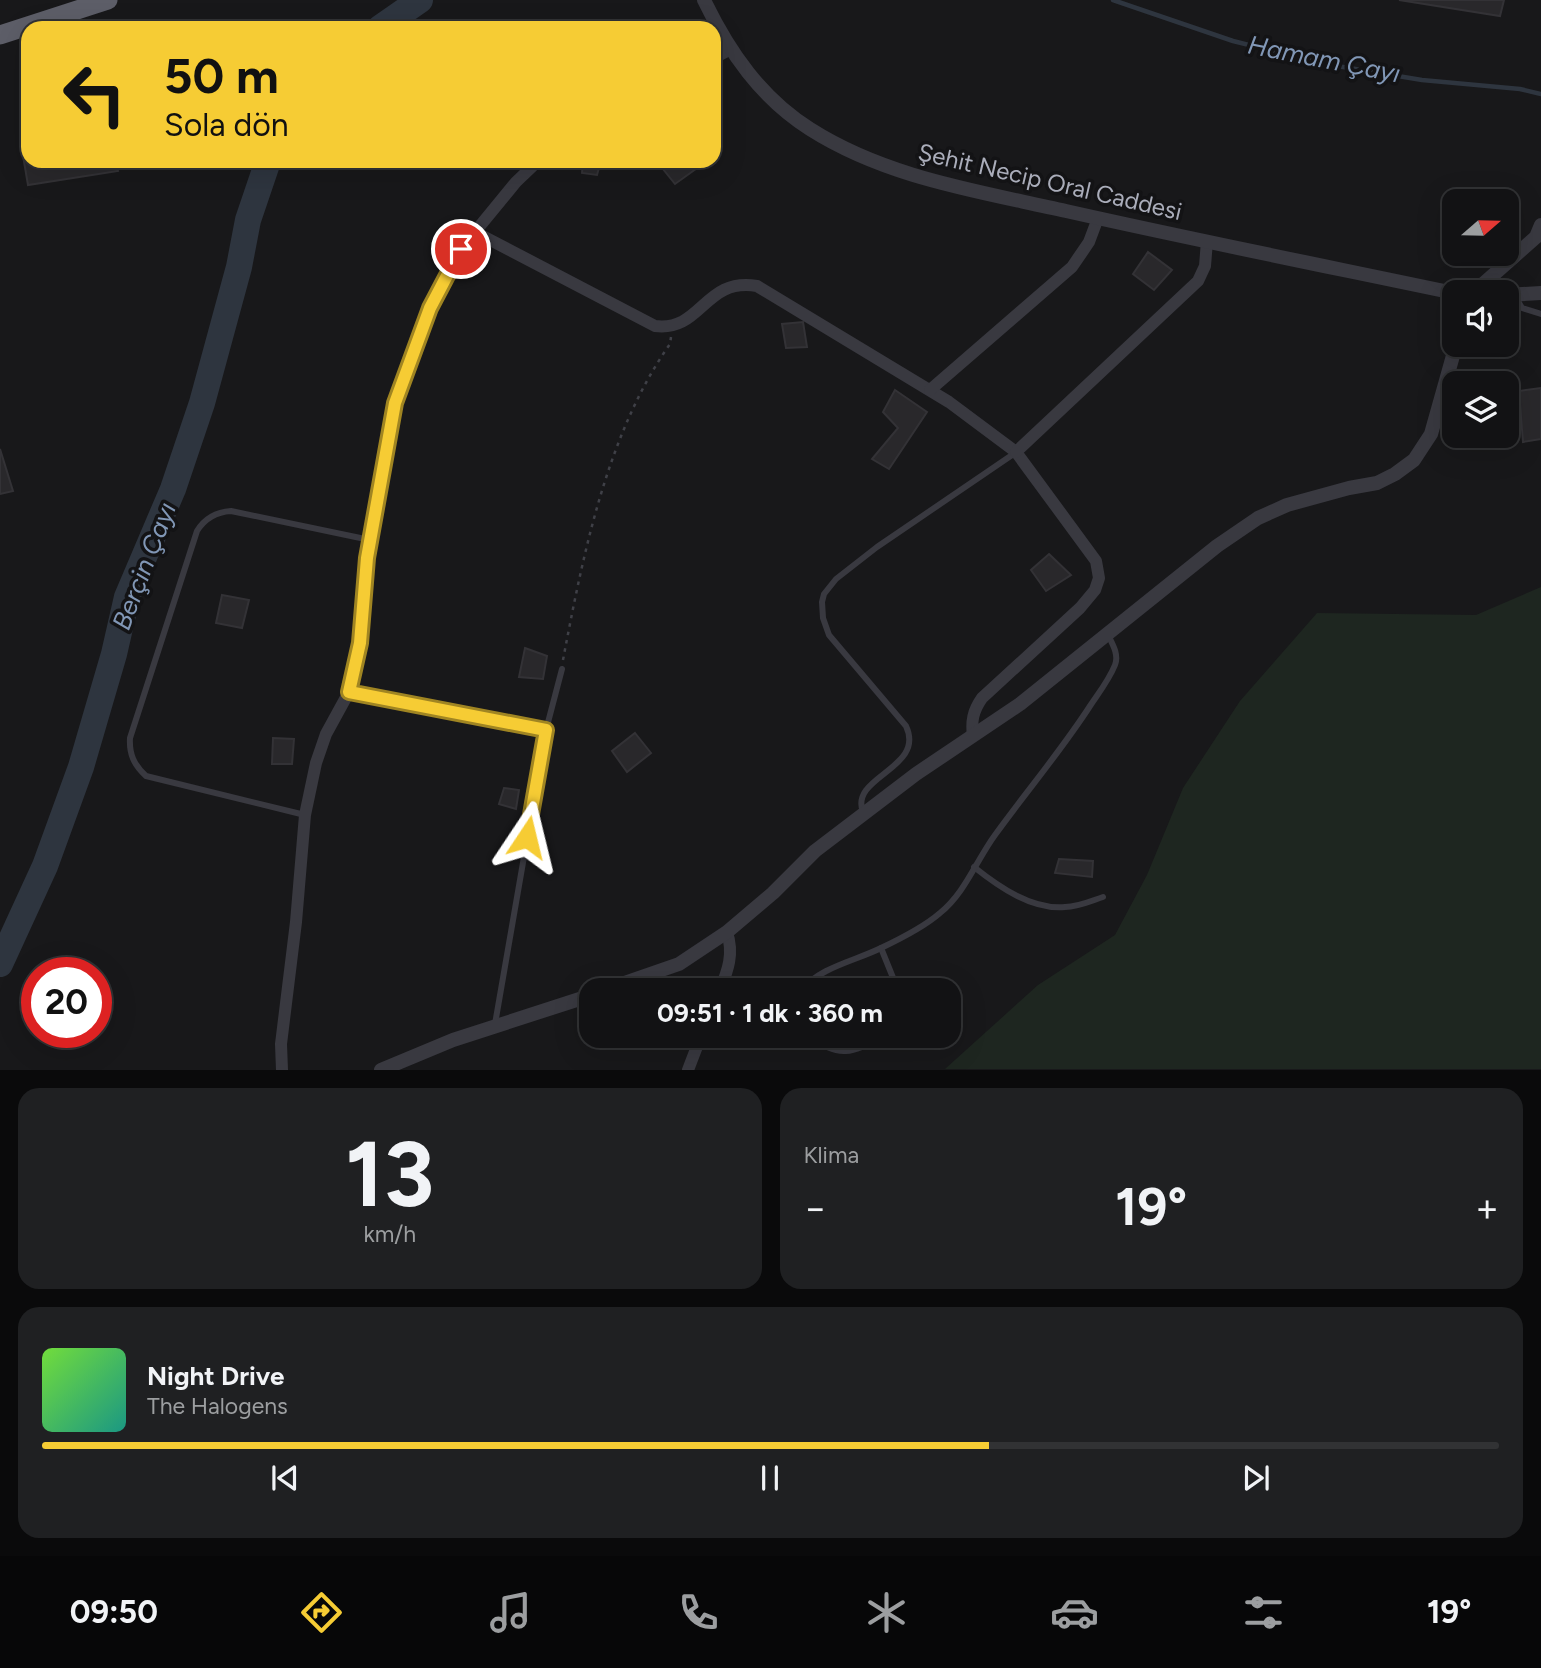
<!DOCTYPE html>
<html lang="tr">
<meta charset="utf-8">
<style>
:root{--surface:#121214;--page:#1f2022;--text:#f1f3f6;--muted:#9c9ea0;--line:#313234;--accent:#f6cc34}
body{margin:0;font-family:Figtree,sans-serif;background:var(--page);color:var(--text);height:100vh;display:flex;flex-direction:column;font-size:26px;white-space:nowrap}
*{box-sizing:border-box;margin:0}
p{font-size:23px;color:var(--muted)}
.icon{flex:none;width:38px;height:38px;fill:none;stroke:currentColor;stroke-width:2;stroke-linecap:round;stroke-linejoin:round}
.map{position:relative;height:1070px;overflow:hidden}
.drawer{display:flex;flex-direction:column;gap:18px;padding:18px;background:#0a0a0b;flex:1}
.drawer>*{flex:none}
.top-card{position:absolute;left:21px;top:21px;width:700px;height:147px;border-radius:21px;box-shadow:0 7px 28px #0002,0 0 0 2px var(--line);background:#f6cc34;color:#111;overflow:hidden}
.needle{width:46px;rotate:70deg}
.tools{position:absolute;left:1442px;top:189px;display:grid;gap:14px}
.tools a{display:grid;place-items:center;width:77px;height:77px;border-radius:14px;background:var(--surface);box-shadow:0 7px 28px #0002,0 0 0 2px var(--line);font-size:35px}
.speed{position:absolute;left:21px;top:957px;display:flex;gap:14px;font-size:35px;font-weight:700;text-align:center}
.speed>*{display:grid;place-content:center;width:91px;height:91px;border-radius:50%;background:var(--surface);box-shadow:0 7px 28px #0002,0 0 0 2px var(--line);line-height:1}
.speed .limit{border:10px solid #d22;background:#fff;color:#111}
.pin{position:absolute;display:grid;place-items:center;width:60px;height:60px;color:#fff;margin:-30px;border:4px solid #fff;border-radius:50%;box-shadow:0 2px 7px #0007}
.me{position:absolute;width:77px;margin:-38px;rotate:10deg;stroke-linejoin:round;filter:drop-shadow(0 0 5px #0008)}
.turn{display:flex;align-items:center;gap:24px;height:147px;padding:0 28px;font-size:32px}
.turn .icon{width:91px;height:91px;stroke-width:2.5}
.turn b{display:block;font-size:49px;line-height:60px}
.big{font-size:52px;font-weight:700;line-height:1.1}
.drawer .card{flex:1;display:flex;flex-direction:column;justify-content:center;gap:10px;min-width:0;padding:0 24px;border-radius:21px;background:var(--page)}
.drawer .dial{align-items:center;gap:0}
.dial b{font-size:91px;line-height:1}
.song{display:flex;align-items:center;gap:21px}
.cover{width:84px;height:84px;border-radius:10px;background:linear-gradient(135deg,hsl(100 70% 55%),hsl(170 70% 35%))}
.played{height:7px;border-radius:4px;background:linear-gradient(90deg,var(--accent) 65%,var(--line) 65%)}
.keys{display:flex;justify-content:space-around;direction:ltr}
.heat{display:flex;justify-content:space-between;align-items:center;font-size:38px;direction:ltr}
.drawer .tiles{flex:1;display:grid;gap:18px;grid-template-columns:1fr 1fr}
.card:last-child{grid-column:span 2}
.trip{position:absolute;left:579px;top:978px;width:382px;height:70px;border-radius:21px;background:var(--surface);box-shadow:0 7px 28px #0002,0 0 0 2px var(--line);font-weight:700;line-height:70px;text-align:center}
.dock{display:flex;height:112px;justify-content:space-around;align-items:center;background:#070708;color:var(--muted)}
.dock .icon{width:49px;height:49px}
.dock .active{color:var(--accent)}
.dock b{font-size:32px;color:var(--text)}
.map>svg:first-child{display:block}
.green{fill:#1e2620}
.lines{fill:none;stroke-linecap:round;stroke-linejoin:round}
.stream{stroke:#2e353f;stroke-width:4.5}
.river{stroke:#2e353f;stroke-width:26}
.building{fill:#29282b;stroke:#333236;stroke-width:2}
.path{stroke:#3f4047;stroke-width:2.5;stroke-dasharray:3.5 5;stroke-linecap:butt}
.service{stroke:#393940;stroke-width:6}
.minor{stroke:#393940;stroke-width:12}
.tertiary{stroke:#393940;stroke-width:14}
.trunk{stroke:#5d5e68;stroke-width:19}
.route-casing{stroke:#a08522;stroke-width:18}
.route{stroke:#f6cc34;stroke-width:12}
.labels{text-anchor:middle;stroke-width:7;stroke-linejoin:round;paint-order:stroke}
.street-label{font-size:24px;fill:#aaadba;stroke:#131315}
.water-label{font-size:26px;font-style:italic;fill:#8197b6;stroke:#131315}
</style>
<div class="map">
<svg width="1541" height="1070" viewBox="0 0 1541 1070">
<rect width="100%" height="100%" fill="#18181a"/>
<path class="green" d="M 1541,587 L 1541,1069 L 945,1069 L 1038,985 L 1115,935 L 1147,875 L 1183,788 L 1240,701 L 1317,613 L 1476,615 Z"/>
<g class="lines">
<path class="stream" d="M 1113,0 L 1233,41 L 1325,64 L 1422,80 L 1520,89 L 1541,94"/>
<g class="river">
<path d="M 380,28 L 420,0"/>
<path d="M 0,964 L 45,866 L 81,767 L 114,654 L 127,597 L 173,489 L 202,403 L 239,267 L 248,220 L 268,161"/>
</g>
</g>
<g class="building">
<path d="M 1399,0 L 1504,0 L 1500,16 Z"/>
<path d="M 28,143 L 28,161 L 116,161 L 118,171 L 28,185 L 21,144 Z"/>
<path d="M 583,161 L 601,161 L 597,175 L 582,173 Z"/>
<path d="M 664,161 L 707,161 L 675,184 L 659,164 Z"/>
<path d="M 1148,252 L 1172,270 L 1154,290 L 1133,274 Z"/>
<path d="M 803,322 L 807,347 L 786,348 L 782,324 Z"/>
<path d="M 1541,388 L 1541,439 L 1523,442 L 1519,391 Z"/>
<path d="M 895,390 L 927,412 L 889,469 L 872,459 L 898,428 L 883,412 Z"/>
<path d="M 0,449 L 13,491 L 0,494 Z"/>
<path d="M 1049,554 L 1071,575 L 1046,591 L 1031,570 Z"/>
<path d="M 222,595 L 249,600 L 242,628 L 216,623 Z"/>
<path d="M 525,648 L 547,656 L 543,679 L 519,677 Z"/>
<path d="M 635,733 L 651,753 L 627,772 L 612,751 Z"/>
<path d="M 273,738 L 294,739 L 292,764 L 272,764 Z"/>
<path d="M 504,788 L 519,790 L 516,809 L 499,804 Z"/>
<path d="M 1059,859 L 1093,861 L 1092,877 L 1055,873 Z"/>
<path d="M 853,981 L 856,990 L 826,990 Z"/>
</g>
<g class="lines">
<path class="path" d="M 563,660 C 583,555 607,433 670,344 L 671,337"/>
<g class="service">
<path d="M 1515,296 L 1522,308 L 1541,314"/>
<path d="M 349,692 L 546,730"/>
<path d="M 863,812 C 849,776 926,769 906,726 L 829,635 L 823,618 L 822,602 L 824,594 L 836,579 L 877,547 L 1015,453"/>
<path d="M 305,815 L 146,776 C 134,765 129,754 130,738 L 197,531 C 205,518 216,512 231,511 L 370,540"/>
<path d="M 974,867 C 999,887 1032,910 1065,907 C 1078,907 1091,901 1103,897"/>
<path d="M 881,948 L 898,990"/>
<path d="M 802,990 C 820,967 855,961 881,948 C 900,939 924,927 940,913 C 965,893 976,861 995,835 C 1026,792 1061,751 1090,706 C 1098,694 1109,680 1115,665 C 1119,655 1113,645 1108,635"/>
<path d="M 495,1024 L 546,730 L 562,669"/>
<path d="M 811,1036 C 836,1058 855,1054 881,1036"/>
</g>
<g class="minor">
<path d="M 714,58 L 731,49"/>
<path d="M 475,232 L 655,326 C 702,332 704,277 757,286 L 949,402 L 1016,452 L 1096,561 L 1099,578 L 1095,590 L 1080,608 L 982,698 C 973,711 971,721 973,736"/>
<path d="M 930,390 L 1072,267 L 1089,242 L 1098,218"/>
<path d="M 1016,452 L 1198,281 L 1205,266 L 1207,241"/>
<path d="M 720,990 C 728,970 734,954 727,932"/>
<path d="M 282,1070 L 281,1044 L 296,922 L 305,815 L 316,763 L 326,734 L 349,692 L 360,643 L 367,558 L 395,403 L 430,308 L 461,249 L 516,182 L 538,161"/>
<path d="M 688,1070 L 701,1036"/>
</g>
<g class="tertiary">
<path d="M 704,0 C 729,52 761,98 810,129 C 887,178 978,191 1066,211 C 1195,240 1325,266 1454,293"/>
<path d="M 1474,292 L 1536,237 L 1541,225"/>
<path d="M 1507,295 L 1541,293"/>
<path d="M 604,990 L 679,964 L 727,932 L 773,893 L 815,851 L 916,774 L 1020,704 L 1217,546 L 1258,518 L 1287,505 L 1349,488 L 1377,483 L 1395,474 L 1414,460 L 1431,434 L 1456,345"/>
<path d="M 381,1070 L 453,1040 L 592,995"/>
</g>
<path class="trunk" d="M 0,35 L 108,0"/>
</g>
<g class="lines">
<defs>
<path id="route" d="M 461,249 L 430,308 L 395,403 L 367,558 L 360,643 L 349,692 L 546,730 L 527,837"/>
</defs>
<use href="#route" class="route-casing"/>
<use href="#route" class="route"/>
</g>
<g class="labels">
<g class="street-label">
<text transform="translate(1050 182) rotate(13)" y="8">Şehit Necip Oral Caddesi</text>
</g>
<g class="water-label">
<text transform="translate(1324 59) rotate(11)" y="9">Hamam Çayı</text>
<text transform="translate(144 566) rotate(-69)" y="9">Berçin Çayı</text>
</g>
</g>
</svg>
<div class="tools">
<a><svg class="needle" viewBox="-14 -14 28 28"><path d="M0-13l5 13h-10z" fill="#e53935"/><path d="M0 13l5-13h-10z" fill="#9c9ea0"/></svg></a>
<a><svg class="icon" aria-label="sound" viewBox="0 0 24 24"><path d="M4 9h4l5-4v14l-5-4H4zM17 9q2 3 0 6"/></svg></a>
<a><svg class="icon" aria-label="layers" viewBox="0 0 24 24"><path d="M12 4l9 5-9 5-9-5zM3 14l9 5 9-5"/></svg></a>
</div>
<div class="speed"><div class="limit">20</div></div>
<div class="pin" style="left:461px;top:249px;background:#d93025"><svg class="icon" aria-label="arrive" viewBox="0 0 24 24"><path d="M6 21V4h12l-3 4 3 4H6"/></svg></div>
<svg class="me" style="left:527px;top:837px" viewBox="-20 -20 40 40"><path d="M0-17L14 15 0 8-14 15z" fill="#f6cc34" stroke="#fff" stroke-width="4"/></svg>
<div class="trip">09:51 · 1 dk · 360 m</div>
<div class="top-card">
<div class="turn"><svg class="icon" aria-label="left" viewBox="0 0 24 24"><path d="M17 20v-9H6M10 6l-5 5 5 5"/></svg><div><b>50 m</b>Sola dön</div></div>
</div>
</div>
<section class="drawer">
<div class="tiles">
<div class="card dial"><b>13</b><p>km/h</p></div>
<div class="card"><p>Klima</p>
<div class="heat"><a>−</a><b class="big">19°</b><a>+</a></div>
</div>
<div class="card">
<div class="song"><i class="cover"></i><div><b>Night Drive</b><p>The Halogens</p></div></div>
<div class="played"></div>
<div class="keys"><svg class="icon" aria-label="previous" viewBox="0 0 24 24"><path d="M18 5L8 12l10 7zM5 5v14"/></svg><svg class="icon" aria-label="pause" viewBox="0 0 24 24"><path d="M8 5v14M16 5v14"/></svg><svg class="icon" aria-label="next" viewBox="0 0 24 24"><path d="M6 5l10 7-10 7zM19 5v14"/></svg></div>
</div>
</div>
</section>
<nav class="dock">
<b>09:50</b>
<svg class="icon active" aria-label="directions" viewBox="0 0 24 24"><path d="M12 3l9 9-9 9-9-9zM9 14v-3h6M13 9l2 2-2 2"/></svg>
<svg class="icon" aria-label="music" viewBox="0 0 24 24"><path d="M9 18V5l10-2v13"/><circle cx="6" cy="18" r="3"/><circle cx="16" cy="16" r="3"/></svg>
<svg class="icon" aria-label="phone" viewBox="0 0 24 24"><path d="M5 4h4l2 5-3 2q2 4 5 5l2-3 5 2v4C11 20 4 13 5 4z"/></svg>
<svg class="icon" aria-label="climate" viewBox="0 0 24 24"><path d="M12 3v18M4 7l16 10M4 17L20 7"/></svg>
<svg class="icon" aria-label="car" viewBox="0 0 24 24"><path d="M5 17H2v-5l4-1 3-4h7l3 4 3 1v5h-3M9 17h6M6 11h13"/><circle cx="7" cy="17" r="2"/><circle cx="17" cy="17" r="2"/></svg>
<svg class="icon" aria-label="filters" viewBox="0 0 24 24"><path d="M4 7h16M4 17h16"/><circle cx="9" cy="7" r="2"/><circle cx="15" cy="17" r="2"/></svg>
<b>19°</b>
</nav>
